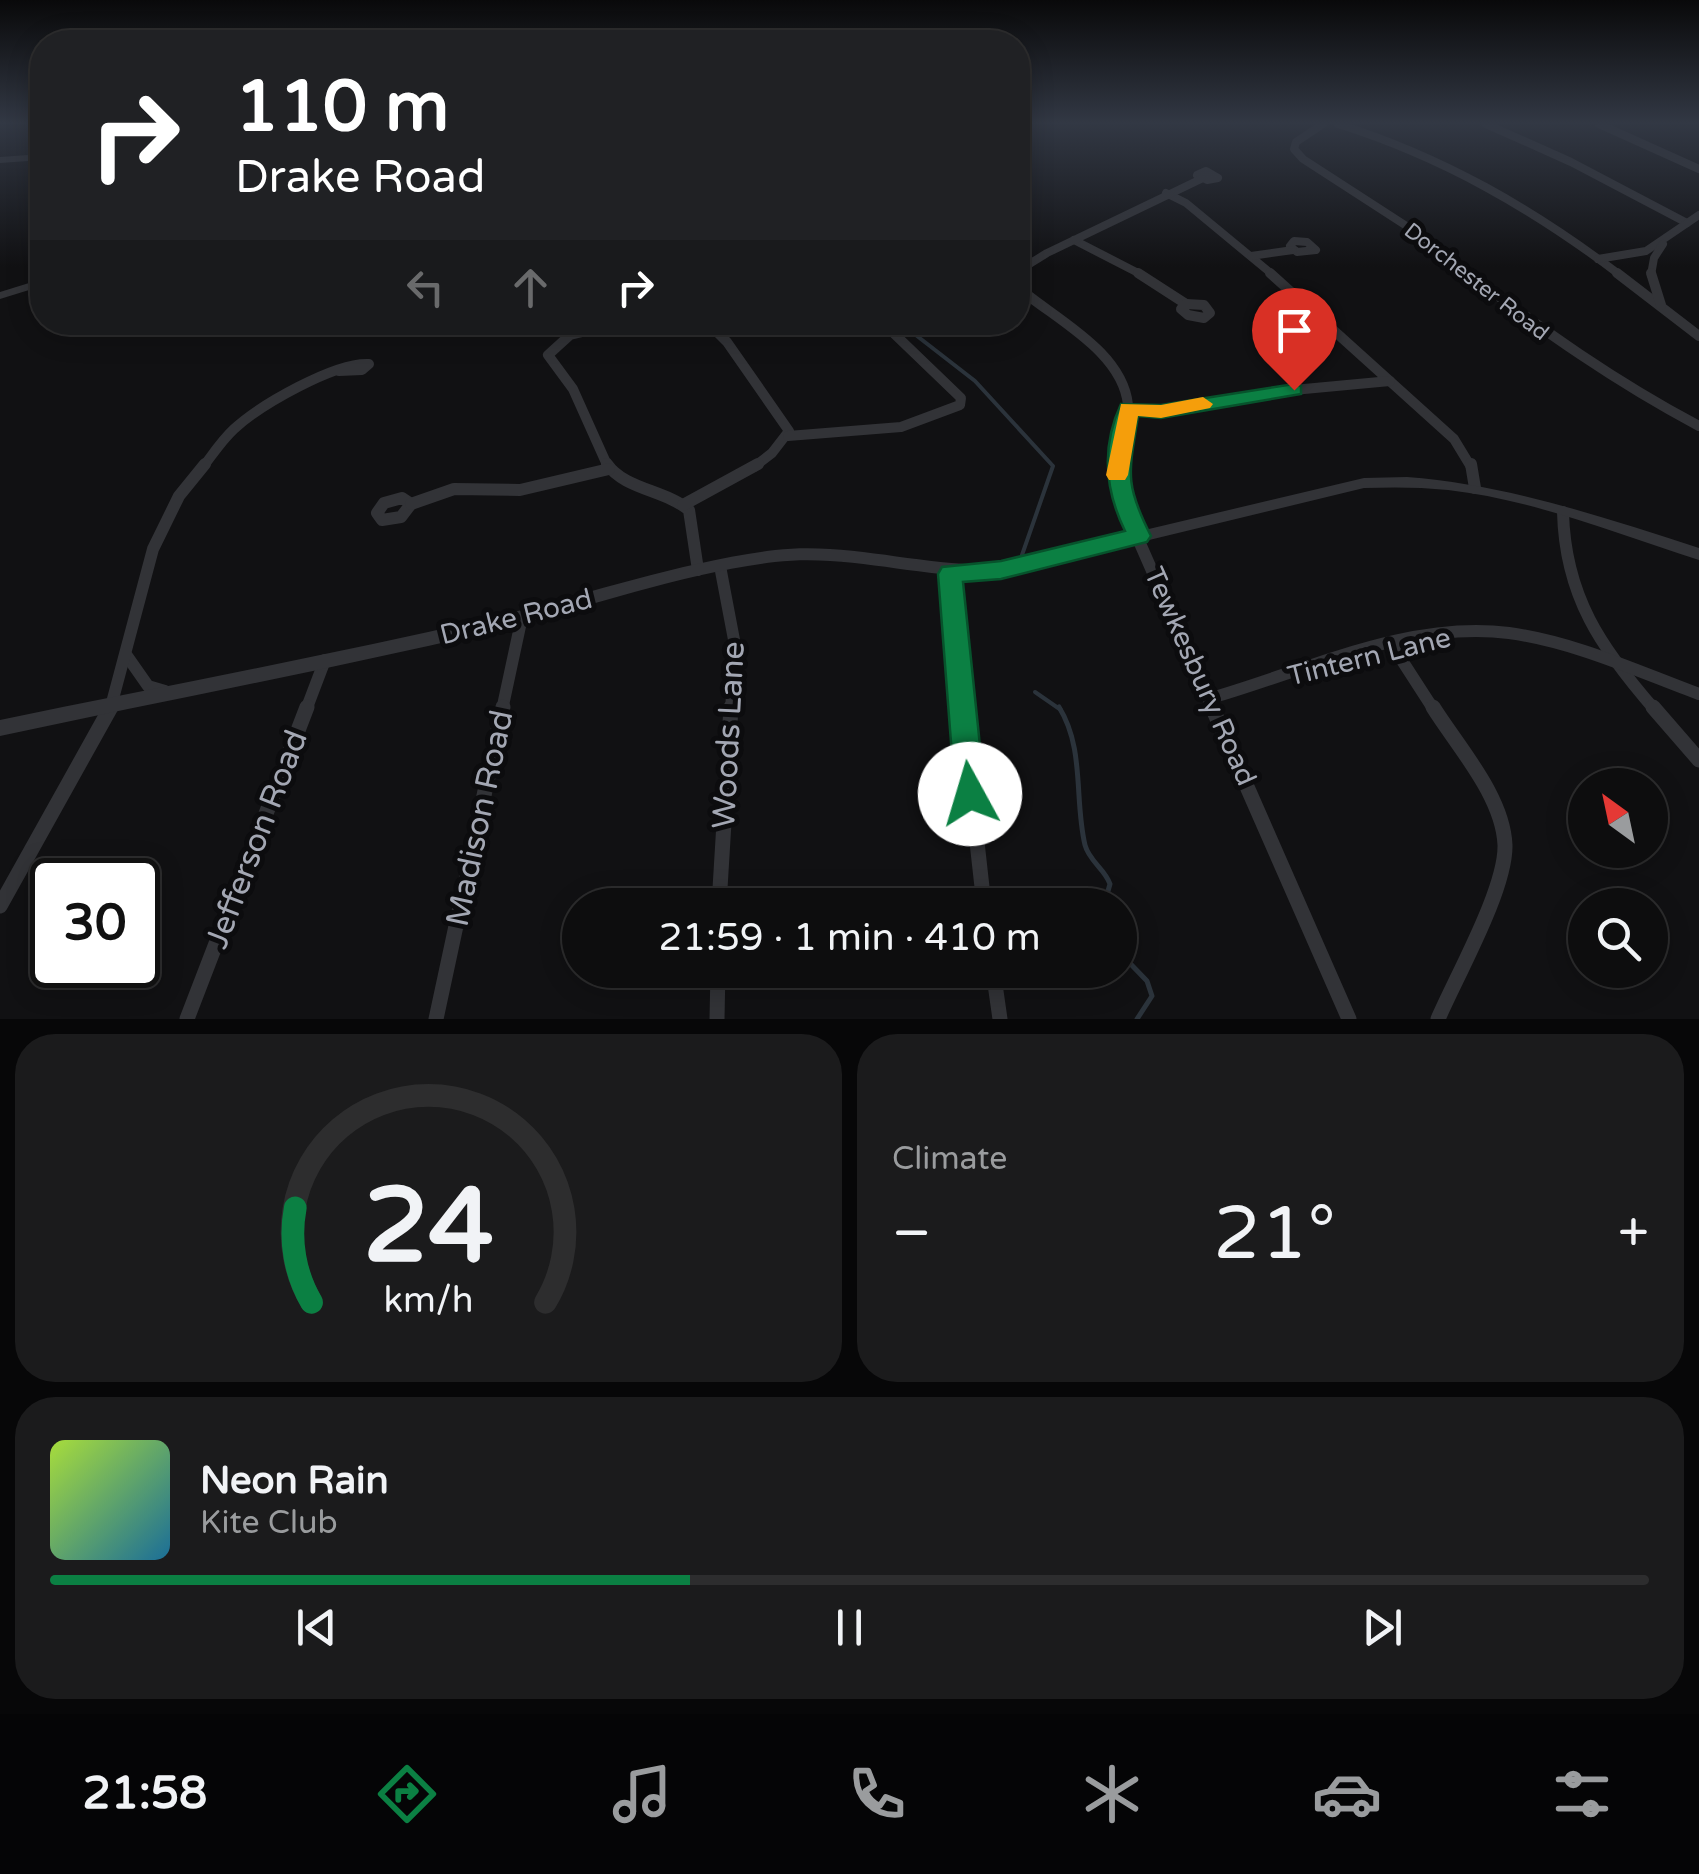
<!DOCTYPE html>
<meta charset="utf-8">
<style>
:root{--surface:#0d0d0e;--page:#1b1b1c;--text:#f1f3f6;--muted:#9a9c9e;--line:#2d2d2e;--accent:#0b8043}
body{margin:0;font-family:"Varela Round",sans-serif;background:var(--page);color:var(--text);height:100vh;display:flex;flex-direction:column;font-size:38px;white-space:nowrap}
*{box-sizing:border-box;margin:0}
p{font-size:32px;color:var(--muted)}
.icon{flex:none;width:55px;height:55px;fill:none;stroke:currentColor;stroke-width:2;stroke-linecap:round;stroke-linejoin:round}
.map{position:relative;height:1019px;overflow:hidden}
.side{display:flex;flex-direction:column;gap:15px;padding:15px;background:#070708;flex:1}
.side>*{flex:none}
.guide{position:absolute;left:30px;top:30px;width:1000px;height:305px;border-radius:40px;box-shadow:0 5px 25px #0003,0 0 0 2px var(--line);background:#202124;color:#fff;overflow:hidden}
.needle{width:65px;rotate:327deg}
.tools{position:absolute;left:1568px;top:768px;display:grid;gap:20px}
.tools a{display:grid;place-items:center;width:100px;height:100px;border-radius:50%;background:var(--surface);box-shadow:0 5px 25px #0003,0 0 0 2px var(--line);font-size:50px}
.speed{position:absolute;left:30px;top:858px;display:flex;gap:20px;font-size:50px;font-weight:700;text-align:center}
.speed>*{display:grid;place-content:center;width:130px;height:130px;border-radius:50%;background:var(--surface);box-shadow:0 5px 25px #0003,0 0 0 2px var(--line);line-height:1}
.speed .limit{border:5px solid #111;border-radius:15px;background:#fff;color:#111}
.pin{position:absolute;display:grid;place-items:center;width:85px;height:85px;color:#fff;margin:-102px -42px;border-radius:50% 50% 50% 0;rotate:-45deg;box-shadow:0 0 10px #0007}
.pin .icon{rotate:45deg}
.me{position:absolute;width:110px;margin:-55px;rotate:354deg;stroke-linejoin:round;filter:drop-shadow(0 0 8px #0008)}
.turn{display:flex;align-items:center;gap:35px;height:210px;padding:0 40px;font-size:45px}
.turn .icon{width:130px;height:130px;stroke-width:2.5}
.turn b{display:block;font-size:70px;line-height:85px}
.lanes{display:flex;align-items:center;height:95px;padding:0 40px;background:#0003;justify-content:center;gap:50px;direction:ltr}
.lanes .off{opacity:.35}
.big{font-size:75px;font-weight:600;line-height:1.1}
.side .tile{flex:1;display:flex;flex-direction:column;justify-content:center;gap:15px;min-width:0;padding:0 35px;border-radius:40px;background:var(--page)}
.side .dial{align-items:center;gap:0}
.dial svg{height:260px;overflow:visible;fill:none;stroke:var(--line);stroke-width:7;stroke-linecap:round;text-anchor:middle}
.dial text{fill:var(--text);stroke:none}
.song{display:flex;align-items:center;gap:30px}
.cover{width:120px;height:120px;border-radius:15px;background:linear-gradient(135deg,hsl(80 70% 55%),hsl(200 70% 35%))}
.played{height:10px;border-radius:5px;background:linear-gradient(90deg,var(--accent) 40%,var(--line) 40%)}
.keys{display:flex;justify-content:space-around;direction:ltr}
.heat{display:flex;justify-content:space-between;align-items:center;font-size:55px;direction:ltr}
.side .tiles{flex:1;display:grid;gap:15px;grid-template-columns:1fr 1fr}
.tile:last-child{grid-column:span 2}
.trip{position:absolute;left:562px;top:888px;width:575px;height:100px;border-radius:50px;background:var(--surface);box-shadow:0 5px 25px #0003,0 0 0 2px var(--line);font-weight:600;line-height:100px;text-align:center}
.menu{display:flex;height:160px;justify-content:space-around;align-items:center;background:#050506;color:var(--muted)}
.menu .icon{width:70px;height:70px}
.menu .active{color:var(--accent)}
.menu b{font-size:45px;color:var(--text)}
.map>svg:first-child{display:block}
.lines{fill:none;stroke-linecap:round;stroke-linejoin:round}
.stream-far1{stroke:#2b333b;stroke-width:4}
.stream{stroke:#2b333b;stroke-width:5}
.minor-far3{stroke:#323337;stroke-width:8}
.minor-far2{stroke:#323337;stroke-width:10}
.minor-far1{stroke:#323337;stroke-width:12}
.minor{stroke:#323337;stroke-width:15}
.tertiary{fill:#323337;fill-rule:evenodd}
.route{fill:#0b8043;stroke:#07532c;stroke-width:2.5}
.slow{fill:#f59e0b}
.labels{text-anchor:middle;stroke-width:10;stroke-linejoin:round;paint-order:stroke}
.far-street-label{font-size:22px;fill:#a3a7b3;stroke:#0c0c0e}
.street-label{font-size:28px;fill:#a3a7b3;stroke:#0c0c0e}
.near-street-label{font-size:32px;fill:#a3a7b3;stroke:#0c0c0e}
</style>
<div class="map">
<svg width="1699" height="1019" viewBox="0 0 1699 1019">
<rect width="100%" height="100%" fill="#111113"/>
<g class="lines">
<g class="stream-far1">
<path d="M 899,322 L 975,381 L 1053,466 L 1022,555"/>
<path d="M 1035,692 L 1061,710"/>
</g>
<g class="stream">
<path d="M 1059,707 C 1085,749 1074,799 1085,845 C 1089,861 1105,869 1110,884 L 1104,905"/>
<path d="M 1120,953 L 1147,981 L 1152,996 L 1137,1019"/>
</g>
<g class="minor-far3">
<path d="M 1323,124 L 1296,142 L 1294,149 L 1303,159 L 1408,227 L 1471,275"/>
<path d="M 1338,124 C 1443,157 1533,209 1620,275"/>
<path d="M 1486,124 L 1571,162 L 1687,223"/>
<path d="M 1599,124 L 1699,169"/>
<path d="M 1206,171 L 1218,178 L 1207,180 L 1197,175 Z"/>
<path d="M 1166,193 L 1186,203 L 1273,275"/>
<path d="M 1074,240 L 1142,275"/>
<path d="M 1294,241 L 1307,242 L 1316,250 L 1297,252 L 1290,246 Z"/>
<path d="M 1251,256 L 1293,250"/>
<path d="M 1598,259 L 1646,251 L 1699,215"/>
<path d="M 1022,275 L 1026,266 L 1047,253 L 1201,179"/>
<path d="M 1651,275 L 1654,258 L 1663,244"/>
</g>
<g class="minor-far2">
<path d="M 1023,273 L 1019,282 L 1025,293 C 1061,322 1123,354 1128,405 C 1130,426 1123,446 1120,467"/>
<path d="M 1138,273 L 1186,304"/>
<path d="M 1270,273 L 1454,439 L 1471,467"/>
<path d="M 1468,273 C 1542,330 1616,382 1699,426"/>
<path d="M 1617,273 L 1699,336"/>
<path d="M 1651,273 L 1661,305"/>
<path d="M 1186,304 L 1204,305 L 1210,313 L 1204,318 L 1188,315 L 1181,309 Z"/>
<path d="M 707,322 L 727,342 L 789,431 L 772,453 L 754,467"/>
<path d="M 1129,409 L 1161,411 L 1272,392 L 1390,381"/>
<path d="M 788,436 L 901,427 L 960,405 L 961,398 L 882,322"/>
<path d="M 203,467 C 213,454 222,440 234,429 C 260,405 335,362 369,364 L 362,370 L 339,371"/>
<path d="M 608,467 L 573,389 L 548,355 L 570,335 L 625,322"/>
</g>
<g class="minor-far1">
<path d="M 607,464 C 624,489 665,490 689,510 L 698,570"/>
<path d="M 1120,464 L 1121,500 L 1213,710"/>
<path d="M 1471,464 L 1475,488"/>
<path d="M 402,498 L 411,504 L 401,517 L 382,520 L 377,513 L 384,503 Z"/>
<path d="M 411,504 L 454,489 L 520,490 L 609,469"/>
<path d="M 683,505 L 758,464"/>
<path d="M 1563,512 C 1565,596 1601,648 1655,710"/>
<path d="M 720,566 L 735,645 L 731,710"/>
<path d="M 950,574 L 962,710"/>
<path d="M 1392,645 L 1434,710"/>
<path d="M 127,656 L 148,686 L 165,691"/>
<path d="M 1211,698 C 1306,671 1408,620 1509,633 C 1575,642 1637,671 1699,694"/>
<path d="M 110,710 L 153,549 L 179,496 L 205,464"/>
<path d="M 306,710 L 325,660"/>
<path d="M 502,710 L 522,617"/>
</g>
<g class="minor">
<path d="M 962,707 L 984,905"/>
<path d="M 1212,707 L 1349,1019"/>
<path d="M 1433,707 C 1458,747 1503,796 1505,845 C 1506,889 1457,975 1438,1019"/>
<path d="M 1653,707 L 1699,760"/>
<path d="M 719,905 L 731,707"/>
<path d="M 0,906 L 111,707"/>
<path d="M 993,970 L 1000,1019"/>
<path d="M 187,1019 L 307,707"/>
<path d="M 436,1019 L 503,707"/>
<path d="M 717,1019 L 718,970"/>
</g>
<g class="tertiary">
<path d="M 42,154 L 42,160 L 0,163 L 0,157 Z"/>
<path d="M 42,279 L 42,286 L 0,299 L 0,292 Z"/>
<path d="M 1407,477 C 1509,485 1603,517 1699,548 L 1699,560 C 1617,534 1535,500 1448,490 C 1420,487 1392,487 1364,488 L 1001,576 C 925,580 851,553 775,562 C 678,574 584,609 489,632 C 327,670 163,701 0,736 L 0,720 C 163,686 327,656 489,618 C 584,596 678,562 775,550 C 851,541 925,568 1001,564 L 1364,478 Z"/>
</g>
</g>
<linearGradient id="sky" x2="0" y2="1"><stop stop-color="#09090a"/><stop offset="0.46" stop-color="#323844"/><stop offset="1" stop-color="#323844" stop-opacity="0"/></linearGradient>
<rect width="1699" height="267" fill="url(#sky)"/>
<path class="route" d="M 1294,384 L 1301,386 L 1301,394 L 1161,418 L 1138,416 C 1129,473 1124,483 1151,536 L 1147,542 L 1001,579 L 963,582 L 985,794 L 981,804 L 970,808 L 959,804 L 955,794 L 938,574 L 942,567 L 1001,561 L 1125,531 C 1105,490 1101,447 1121,404 L 1161,405 Z"/>
<path class="slow" d="M 1203,397 L 1213,404 L 1210,408 L 1161,418 L 1138,416 L 1128,475 L 1125,480 L 1109,480 L 1106,475 L 1121,404 L 1161,405 Z"/>
<g class="labels">
<g class="far-street-label">
<text transform="translate(1477 281) rotate(38)" y="8">Dorchester Road</text>
</g>
<g class="street-label">
<text transform="translate(516 616) rotate(-14)" y="10">Drake Road</text>
<text transform="translate(1369 656) rotate(-14)" y="10">Tintern Lane</text>
<text transform="translate(1201 676) rotate(66)" y="10">Tewkesbury Road</text>
</g>
<g class="near-street-label">
<text transform="translate(728 735) rotate(-87)" y="11">Woods Lane</text>
<text transform="translate(479 818) rotate(-78)" y="11">Madison Road</text>
<text transform="translate(256 839) rotate(-69)" y="11">Jefferson Road</text>
</g>
</g>
</svg>
<div class="tools">
<a><svg class="needle" viewBox="-14 -14 28 28"><path d="M0-13l5 13h-10z" fill="#e53935"/><path d="M0 13l5-13h-10z" fill="#9a9c9e"/></svg></a>
<a><svg class="icon" aria-label="search" viewBox="0 0 24 24"><circle cx="10" cy="10" r="6"/><path d="M15 15l6 6"/></svg></a>
</div>
<div class="speed"><div class="limit">30</div></div>
<div class="pin" style="left:1294px;top:390px;background:#d93025"><svg class="icon" aria-label="arrive" viewBox="0 0 24 24"><path d="M6 21V4h12l-3 4 3 4H6"/></svg></div>
<svg class="me" style="left:970px;top:794px" viewBox="-20 -20 40 40"><circle r="19" fill="#fff"/><path d="M0-13L10 11 0 6-10 11z" fill="#0b8043"/></svg>
<div class="trip">21:59 · 1 min · 410 m</div>
<div class="guide">
<div class="turn"><svg class="icon" aria-label="right" viewBox="0 0 24 24"><path d="M7 20v-9h11M14 6l5 5-5 5"/></svg><div><b>110 m</b>Drake Road</div></div>
<div class="lanes"><svg class="icon off" aria-label="left" viewBox="0 0 24 24"><path d="M17 20v-9H6M10 6l-5 5 5 5"/></svg><svg class="icon off" aria-label="ahead" viewBox="0 0 24 24"><path d="M12 20V5M6 11l6-6 6 6"/></svg><svg class="icon" aria-label="right" viewBox="0 0 24 24"><path d="M7 20v-9h11M14 6l5 5-5 5"/></svg></div>
</div>
</div>
<section class="side">
<div class="tiles">
<div class="tile dial"><svg viewBox="0 0 100 80">
<path d="M14 69A42 42 0 1 1 86 69"/>
<path d="M14 69A42 42 0 0 1 9 40" stroke="#0b8043"/>
<text x="50" y="56" font-size="32" font-weight="700">24</text>
<text x="50" y="72" font-size="11">km/h</text>
</svg></div>
<div class="tile"><p>Climate</p>
<div class="heat"><a>−</a><b class="big">21°</b><a>+</a></div>
</div>
<div class="tile">
<div class="song"><i class="cover"></i><div><b>Neon Rain</b><p>Kite Club</p></div></div>
<div class="played"></div>
<div class="keys"><svg class="icon" aria-label="previous" viewBox="0 0 24 24"><path d="M18 5L8 12l10 7zM5 5v14"/></svg><svg class="icon" aria-label="pause" viewBox="0 0 24 24"><path d="M8 5v14M16 5v14"/></svg><svg class="icon" aria-label="next" viewBox="0 0 24 24"><path d="M6 5l10 7-10 7zM19 5v14"/></svg></div>
</div>
</div>
</section>
<nav class="menu">
<b>21:58</b>
<svg class="icon active" aria-label="directions" viewBox="0 0 24 24"><path d="M12 3l9 9-9 9-9-9zM9 14v-3h6M13 9l2 2-2 2"/></svg>
<svg class="icon" aria-label="music" viewBox="0 0 24 24"><path d="M9 18V5l10-2v13"/><circle cx="6" cy="18" r="3"/><circle cx="16" cy="16" r="3"/></svg>
<svg class="icon" aria-label="phone" viewBox="0 0 24 24"><path d="M5 4h4l2 5-3 2q2 4 5 5l2-3 5 2v4C11 20 4 13 5 4z"/></svg>
<svg class="icon" aria-label="climate" viewBox="0 0 24 24"><path d="M12 3v18M4 7l16 10M4 17L20 7"/></svg>
<svg class="icon" aria-label="car" viewBox="0 0 24 24"><path d="M5 17H2v-5l4-1 3-4h7l3 4 3 1v5h-3M9 17h6M6 11h13"/><circle cx="7" cy="17" r="2"/><circle cx="17" cy="17" r="2"/></svg>
<svg class="icon" aria-label="filters" viewBox="0 0 24 24"><path d="M4 7h16M4 17h16"/><circle cx="9" cy="7" r="2"/><circle cx="15" cy="17" r="2"/></svg>
</nav>
